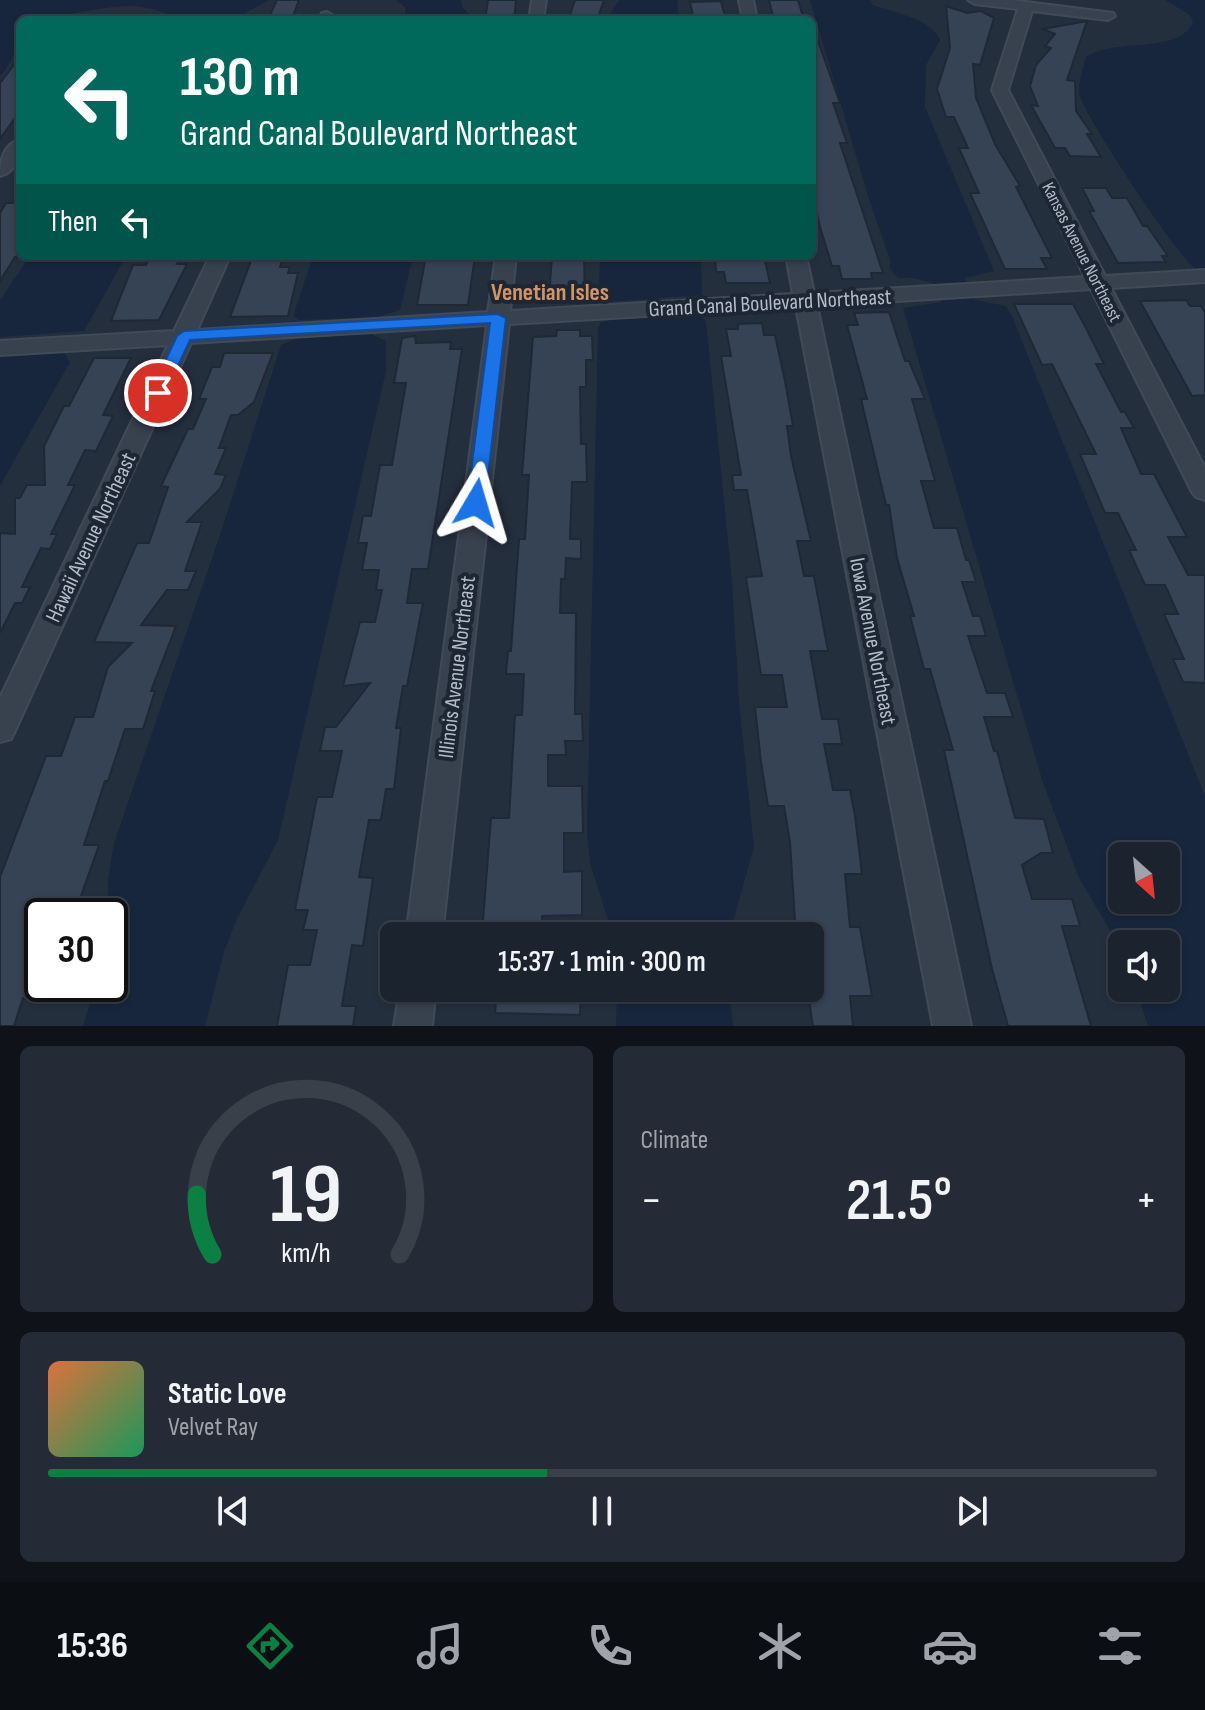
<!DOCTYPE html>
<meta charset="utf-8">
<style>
:root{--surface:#1b232e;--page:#242b36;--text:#f1f3f6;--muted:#a0a4aa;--line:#39404a;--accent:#0b8043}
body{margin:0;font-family:"Sofia Sans Condensed",sans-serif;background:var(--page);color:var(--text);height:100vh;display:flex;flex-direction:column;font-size:30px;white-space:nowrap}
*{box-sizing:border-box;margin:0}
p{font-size:26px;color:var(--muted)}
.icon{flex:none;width:44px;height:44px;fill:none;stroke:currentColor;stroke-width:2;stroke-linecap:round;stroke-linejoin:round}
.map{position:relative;height:1026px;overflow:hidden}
.drawer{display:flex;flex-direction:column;gap:20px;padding:20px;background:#0f1319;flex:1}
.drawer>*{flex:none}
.top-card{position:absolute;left:16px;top:16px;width:800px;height:244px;border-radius:12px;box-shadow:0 2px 6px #0004,0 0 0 2px var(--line);background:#00695c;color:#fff;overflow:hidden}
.needle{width:52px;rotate:153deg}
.buttons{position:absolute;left:1108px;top:842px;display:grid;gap:16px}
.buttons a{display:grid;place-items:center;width:72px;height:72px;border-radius:12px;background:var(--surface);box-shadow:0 2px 6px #0004,0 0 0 2px var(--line);font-size:40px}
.speed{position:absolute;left:24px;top:898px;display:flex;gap:16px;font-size:40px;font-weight:700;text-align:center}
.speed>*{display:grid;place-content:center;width:104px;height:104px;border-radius:50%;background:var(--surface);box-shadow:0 2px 6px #0004,0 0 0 2px var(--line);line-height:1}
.speed .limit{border:4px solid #111;border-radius:12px;background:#fff;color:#111}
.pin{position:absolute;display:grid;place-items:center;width:68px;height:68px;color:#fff;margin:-34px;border:4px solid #fff;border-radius:50%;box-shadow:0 2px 8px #0007}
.me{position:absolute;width:88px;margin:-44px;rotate:7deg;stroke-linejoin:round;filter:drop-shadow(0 0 6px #0008)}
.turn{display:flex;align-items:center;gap:28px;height:168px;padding:0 32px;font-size:36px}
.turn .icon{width:104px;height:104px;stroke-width:2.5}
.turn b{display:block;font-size:56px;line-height:68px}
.then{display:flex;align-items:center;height:76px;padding:0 32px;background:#0003;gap:16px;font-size:30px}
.big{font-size:60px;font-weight:600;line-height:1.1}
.drawer .tile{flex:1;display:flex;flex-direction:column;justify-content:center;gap:12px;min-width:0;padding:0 28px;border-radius:12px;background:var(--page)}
.drawer .dial{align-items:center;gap:0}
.dial svg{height:208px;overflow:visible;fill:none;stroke:var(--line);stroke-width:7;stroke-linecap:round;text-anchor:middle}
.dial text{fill:var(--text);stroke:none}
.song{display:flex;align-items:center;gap:24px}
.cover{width:96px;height:96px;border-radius:12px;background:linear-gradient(135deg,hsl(20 70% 55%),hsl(150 70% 35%))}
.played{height:8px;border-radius:4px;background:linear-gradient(90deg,var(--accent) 45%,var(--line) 45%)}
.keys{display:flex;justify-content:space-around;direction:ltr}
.heat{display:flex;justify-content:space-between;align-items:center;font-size:44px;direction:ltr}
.drawer .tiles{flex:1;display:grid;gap:20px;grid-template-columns:1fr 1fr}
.tile:last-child{grid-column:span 2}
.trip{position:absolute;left:380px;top:922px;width:444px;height:80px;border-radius:12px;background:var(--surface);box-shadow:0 2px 6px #0004,0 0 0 2px var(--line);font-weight:600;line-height:80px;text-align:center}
.menu{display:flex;height:128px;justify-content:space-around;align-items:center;background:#0b0e12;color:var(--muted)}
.menu .icon{width:56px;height:56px}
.menu .on{color:var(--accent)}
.menu b{font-size:36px;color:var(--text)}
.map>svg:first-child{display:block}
.water{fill:#17263c;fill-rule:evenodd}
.building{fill:#364354;stroke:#1f2835;stroke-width:2}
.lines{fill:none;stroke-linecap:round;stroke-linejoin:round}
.minor-casing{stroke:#414a57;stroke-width:4}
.minor{fill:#38414e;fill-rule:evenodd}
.route{fill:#1a73e8;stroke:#114b97;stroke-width:2}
.labels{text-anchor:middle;stroke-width:8;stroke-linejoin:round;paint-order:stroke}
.far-street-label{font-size:18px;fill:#b4bcc9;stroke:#1d2633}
.street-label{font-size:22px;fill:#b4bcc9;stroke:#1d2633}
.neighbourhood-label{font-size:24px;font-weight:bold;fill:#d59563;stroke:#1d2633}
</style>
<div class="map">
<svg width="1205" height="1026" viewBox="0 0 1205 1026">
<rect width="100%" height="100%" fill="#242f3e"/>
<g class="water">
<path d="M 0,0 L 269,0 L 247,12 L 243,20 C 224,20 197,25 180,19 C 161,12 153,7 132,6 C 93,6 57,20 20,20 C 20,38 14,63 0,76 Z"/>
<path d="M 396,0 L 461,0 L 462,7 L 469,14 L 467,20 L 406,20 L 405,7 Z"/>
<path d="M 619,0 L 677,0 L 679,20 L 606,20 Z"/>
<path d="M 810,0 L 870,0 L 873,5 C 894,13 931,18 940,40 L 926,65 L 925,107 L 994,271 L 965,278 L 975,300 L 1006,306 L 1012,316 L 1205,796 L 1205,1026 L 1148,1026 L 1136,988 L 1166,988 L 1166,944 L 1122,944 L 1122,951 L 1079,878 L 1043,783 L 903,308 L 942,302 L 932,283 L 914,278 L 898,278 L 890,269 L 890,260 L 868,196 ZM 1122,856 L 1166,856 L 1166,900 L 1122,900 Z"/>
<path d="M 1165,0 L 1205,0 L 1205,268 L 1196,269 C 1179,260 1083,113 1079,94 C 1078,84 1083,67 1086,57 C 1115,37 1179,55 1193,22 L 1190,15 Z"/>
<path d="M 30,256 L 126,256 L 84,331 L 0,337 L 0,300 Z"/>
<path d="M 313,256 L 413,256 L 400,310 L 378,317 L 299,320 L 294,316 L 295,310 Z"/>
<path d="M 600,256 L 701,256 L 702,295 L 607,302 L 599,298 Z"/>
<path d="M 693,315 L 702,317 L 706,322 L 732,580 L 739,702 L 754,847 L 729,936 L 613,936 L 590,863 L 587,831 L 598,328 L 601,322 L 612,320 Z"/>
<path d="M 371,334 L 386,341 L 386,371 L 278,840 L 235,923 L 224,952 L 205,1026 L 83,1026 L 96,984 L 110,984 L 108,880 L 114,843 L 220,535 L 281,345 L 298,338 Z"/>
<path d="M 63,351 L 70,362 L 0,486 L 0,356 Z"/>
<path d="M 617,988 L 729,988 L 733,1026 L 616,1026 Z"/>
</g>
<g class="building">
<path d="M 277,0 L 299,0 L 292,19 L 268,19 Z"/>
<path d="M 488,0 L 516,0 L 514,20 L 485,20 Z"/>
<path d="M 575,0 L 604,0 L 597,20 L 569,18 Z"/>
<path d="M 769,0 L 798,0 L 804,20 L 774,20 Z"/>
<path d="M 721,1 L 726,20 L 694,20 L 690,2 Z"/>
<path d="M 946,6 L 967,13 L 981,11 L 994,18 L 980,65 L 973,64 L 976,98 L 995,144 L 1020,186 L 1016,187 L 1052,258 L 1041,258 L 1047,269 L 1005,269 L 970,193 L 979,193 L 959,148 L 968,148 L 954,117 L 946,117 L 937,89 L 950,48 Z"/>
<path d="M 1087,21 L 1067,80 L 1075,81 L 1076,111 L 1092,134 L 1087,134 L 1101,157 L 1070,156 L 1065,148 L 1055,148 L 1031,105 L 1038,106 L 1030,86 L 1036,65 L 1051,48 L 1045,46 L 1055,34 L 1043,29 Z"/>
<path d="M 814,30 L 840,103 L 833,103 L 847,143 L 840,143 L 883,273 L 871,273 L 872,279 L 842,279 L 839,266 L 832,266 L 820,227 L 812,191 Z"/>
<path d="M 20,57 L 20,111 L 0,139 L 0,83 Z"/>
<path d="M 1082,188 L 1106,188 L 1112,198 L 1127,198 L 1143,226 L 1147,226 L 1168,256 L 1162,256 L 1166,262 L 1118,263 L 1089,211 L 1094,211 Z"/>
<path d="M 6,203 L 20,203 L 20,257 L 15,257 L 0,281 L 0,213 Z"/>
<path d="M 150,256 L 181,256 L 177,264 L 187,264 L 159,320 L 111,321 L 133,265 L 146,265 Z"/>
<path d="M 436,256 L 475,256 L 468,305 L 417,305 L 425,261 L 435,261 Z"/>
<path d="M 552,256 L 584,256 L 585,297 L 549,297 Z"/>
<path d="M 715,256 L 764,256 L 770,283 L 726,283 L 724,272 L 716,272 Z"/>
<path d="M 251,261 L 282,261 L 280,267 L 290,267 L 288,273 L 298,273 L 288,316 L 230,317 Z"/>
<path d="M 1186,300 L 1190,306 L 1201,306 L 1205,312 L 1205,395 L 1192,396 L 1140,301 Z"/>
<path d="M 1014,304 L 1073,304 L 1087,330 L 1104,364 L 1096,364 L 1121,412 L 1125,412 L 1134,428 L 1121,428 L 1141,474 L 1154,474 L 1187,537 L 1168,537 L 1188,575 L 1205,575 L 1205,683 L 1183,682 L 1173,659 L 1184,659 L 1164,614 L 1178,614 L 1165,585 L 1145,585 L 1129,550 L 1136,550 L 1118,513 L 1105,513 L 1080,454 L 1096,454 L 1052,364 L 1042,365 Z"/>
<path d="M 889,312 L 905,361 L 909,361 L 925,399 L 912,399 L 935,481 L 921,481 L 934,528 L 957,528 L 966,560 L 969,560 L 976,582 L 962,582 L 973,616 L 980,616 L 986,636 L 968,636 L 987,693 L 1005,693 L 1013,717 L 984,717 L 994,751 L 997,751 L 1015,818 L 1044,819 L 1053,853 L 1041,853 L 1022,865 L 1032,899 L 1072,899 L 1080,926 L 1062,926 L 1091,1026 L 1008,1026 L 992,969 L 944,750 L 953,750 L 930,669 L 924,669 L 910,616 L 914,616 L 897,558 L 889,505 L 886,505 L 861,399 L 867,399 L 847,325 L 858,325 L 854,313 Z"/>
<path d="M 762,323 L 764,335 L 775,335 L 785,381 L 793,426 L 787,426 L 791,456 L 811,541 L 797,541 L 804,576 L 814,576 L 828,651 L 810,651 L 822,719 L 838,719 L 842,744 L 824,744 L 833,790 L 850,790 L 855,816 L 862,874 L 845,874 L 850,927 L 860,927 L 872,996 L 850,996 L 853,1026 L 813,1026 L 807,988 L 810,988 L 810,936 L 796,936 L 790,842 L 784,806 L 768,806 L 761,762 L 755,707 L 787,707 L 782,675 L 761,675 L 746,577 L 762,576 L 747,490 L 734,490 L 732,475 L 741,475 L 721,356 L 731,356 L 726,329 L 738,329 L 738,324 Z"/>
<path d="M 557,330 L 580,330 L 580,336 L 592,336 L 593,360 L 586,360 L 586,387 L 580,387 L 581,444 L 586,444 L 587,482 L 572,482 L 570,539 L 581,539 L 581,559 L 566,558 L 565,579 L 561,579 L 560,613 L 576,613 L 575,714 L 582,714 L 583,741 L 565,741 L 566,755 L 548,755 L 548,786 L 582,786 L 583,833 L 564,833 L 564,872 L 582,871 L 582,915 L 542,916 L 542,931 L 482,933 L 491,818 L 509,818 L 515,715 L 522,715 L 524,674 L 506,674 L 508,651 L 511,651 L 519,539 L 525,539 L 529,475 L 522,475 L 533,337 L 556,336 Z"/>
<path d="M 415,336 L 416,343 L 451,342 L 450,349 L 462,349 L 428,569 L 412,569 L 407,603 L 423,603 L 407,686 L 403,686 L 396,728 L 401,728 L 394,789 L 386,789 L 381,820 L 369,820 L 359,877 L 373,878 L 363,946 L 352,945 L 342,1006 L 356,1006 L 353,1026 L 277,1026 L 288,965 L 310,965 L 317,930 L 303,930 L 308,910 L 295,910 L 317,797 L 332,797 L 342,751 L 320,751 L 325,727 L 336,727 L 370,683 L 343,686 L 360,622 L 375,622 L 382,590 L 376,590 L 379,570 L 362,570 L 367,543 L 358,543 L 363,516 L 371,516 L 380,465 L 392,465 L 406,383 L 394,383 L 402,338 Z"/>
<path d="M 224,353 L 273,353 L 254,402 L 238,415 L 231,415 L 219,448 L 226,448 L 215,474 L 226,475 L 220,489 L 187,522 L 202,522 L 185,571 L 196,571 L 188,590 L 167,590 L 141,625 L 176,626 L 151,691 L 155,691 L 143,729 L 125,729 L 108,781 L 105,781 L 84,845 L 99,845 L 74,916 L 42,916 L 42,998 L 23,998 L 14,1026 L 0,1026 L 0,877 L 46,756 L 61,756 L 75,717 L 93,717 L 108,667 L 132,643 L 94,642 L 137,543 L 149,543 L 168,487 L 161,486 L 188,429 L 193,429 L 206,399 L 199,399 L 212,367 L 220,367 Z"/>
<path d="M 94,358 L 131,358 L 103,415 L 113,416 L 96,451 L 85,450 L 68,485 L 75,485 L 51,534 L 57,534 L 50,549 L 41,548 L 22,587 L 30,587 L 22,603 L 15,603 L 0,633 L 0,533 L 15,534 L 15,498 L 20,498 L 27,485 L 45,485 L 44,446 L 64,406 L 69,406 Z"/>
<path d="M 497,988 L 581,988 L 580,1015 L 495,1013 Z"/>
</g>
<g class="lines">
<defs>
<g id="minor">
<path d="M 532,0 L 546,0 L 543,20 L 529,20 Z"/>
<path d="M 739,0 L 753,0 L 757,20 L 743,20 Z"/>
<path d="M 968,0 L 1011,0 L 1113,13 L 1115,16 L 1108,20 L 1032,11 L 1008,90 L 1105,276 L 1205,270 L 1205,282 L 1111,288 L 1205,468 L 1205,500 L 1196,497 L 1192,492 L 1091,289 L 817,306 L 971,1026 L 933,1026 L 796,307 L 509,324 L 442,936 L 406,936 L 487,325 L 191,343 L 15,731 L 11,739 L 0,742 L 0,698 L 168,345 L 0,355 L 0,341 L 174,331 L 210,256 L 230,256 L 197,330 L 488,312 L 496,256 L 516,256 L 510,311 L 793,294 L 786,256 L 806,256 L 814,293 L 1085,277 L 992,90 L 1018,9 L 975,4 Z"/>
<path d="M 327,12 L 334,16 L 332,20 L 318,20 L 322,13 Z"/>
<path d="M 20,140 C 20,154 17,172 0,176 C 0,162 3,144 20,140 Z"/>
<path d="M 400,988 L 436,988 L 432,1026 L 394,1026 Z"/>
</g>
</defs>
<use href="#minor" class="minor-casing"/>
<use href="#minor" class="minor"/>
</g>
<path class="route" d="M 498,314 L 506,318 L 485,503 L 476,509 L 467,503 L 490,323 L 190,340 L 164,396 L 152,396 L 150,393 L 177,336 L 184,331 Z"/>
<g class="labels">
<g class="far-street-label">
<text transform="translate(1082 252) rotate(63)" y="6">Kansas Avenue Northeast</text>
</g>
<g class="street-label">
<text transform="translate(770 302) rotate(-3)" y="8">Grand Canal Boulevard Northeast</text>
<text transform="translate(90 537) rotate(-65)" y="8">Hawaii Avenue Northeast</text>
<text transform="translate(874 641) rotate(79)" y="8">Iowa Avenue Northeast</text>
<text transform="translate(456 667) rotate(-83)" y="8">Illinois Avenue Northeast</text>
</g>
<g class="neighbourhood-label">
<text x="550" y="300">Venetian Isles</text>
</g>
</g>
</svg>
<div class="buttons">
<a><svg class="needle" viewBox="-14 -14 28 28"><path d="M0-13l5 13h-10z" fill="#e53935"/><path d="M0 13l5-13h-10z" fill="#a0a4aa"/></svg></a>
<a><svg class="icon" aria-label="sound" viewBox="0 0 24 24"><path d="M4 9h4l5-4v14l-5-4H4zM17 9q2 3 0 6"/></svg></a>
</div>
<div class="speed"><div class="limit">30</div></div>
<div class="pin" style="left:158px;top:393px;background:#d93025"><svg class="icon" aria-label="arrive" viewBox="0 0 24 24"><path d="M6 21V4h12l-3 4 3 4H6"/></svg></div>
<svg class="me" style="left:476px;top:503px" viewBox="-20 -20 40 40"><path d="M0-17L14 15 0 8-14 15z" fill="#1a73e8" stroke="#fff" stroke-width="4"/></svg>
<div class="trip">15:37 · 1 min · 300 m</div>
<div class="top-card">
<div class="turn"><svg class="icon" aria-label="left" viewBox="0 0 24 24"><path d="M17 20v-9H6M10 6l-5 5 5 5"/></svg><div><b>130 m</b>Grand Canal Boulevard Northeast</div></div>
<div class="then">Then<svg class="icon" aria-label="left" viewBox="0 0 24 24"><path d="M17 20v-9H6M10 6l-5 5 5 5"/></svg></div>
</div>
</div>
<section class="drawer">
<div class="tiles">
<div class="tile dial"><svg viewBox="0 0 100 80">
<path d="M14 69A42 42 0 1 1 86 69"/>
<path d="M14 69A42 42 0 0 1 8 46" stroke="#0b8043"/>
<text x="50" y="56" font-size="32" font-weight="700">19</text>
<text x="50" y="72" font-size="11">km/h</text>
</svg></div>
<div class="tile"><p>Climate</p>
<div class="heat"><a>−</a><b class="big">21.5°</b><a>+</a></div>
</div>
<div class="tile">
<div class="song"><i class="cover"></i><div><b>Static Love</b><p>Velvet Ray</p></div></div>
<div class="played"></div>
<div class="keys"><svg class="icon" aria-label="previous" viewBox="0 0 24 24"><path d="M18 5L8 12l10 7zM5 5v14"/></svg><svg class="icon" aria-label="pause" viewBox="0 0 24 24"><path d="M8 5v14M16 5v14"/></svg><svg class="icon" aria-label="next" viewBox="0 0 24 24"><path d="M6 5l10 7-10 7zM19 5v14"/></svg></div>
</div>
</div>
</section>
<nav class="menu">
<b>15:36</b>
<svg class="icon on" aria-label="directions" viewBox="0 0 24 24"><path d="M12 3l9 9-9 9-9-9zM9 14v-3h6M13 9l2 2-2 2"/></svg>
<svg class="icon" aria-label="music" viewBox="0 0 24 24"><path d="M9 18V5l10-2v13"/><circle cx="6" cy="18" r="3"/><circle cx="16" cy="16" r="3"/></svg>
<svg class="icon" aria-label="phone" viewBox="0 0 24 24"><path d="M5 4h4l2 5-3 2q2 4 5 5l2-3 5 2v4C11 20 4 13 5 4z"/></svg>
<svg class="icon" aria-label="climate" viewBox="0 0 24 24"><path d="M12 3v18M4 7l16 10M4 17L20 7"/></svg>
<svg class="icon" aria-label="car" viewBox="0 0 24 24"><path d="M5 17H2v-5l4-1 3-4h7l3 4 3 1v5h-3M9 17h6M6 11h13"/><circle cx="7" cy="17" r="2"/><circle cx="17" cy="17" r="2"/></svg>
<svg class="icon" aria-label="filters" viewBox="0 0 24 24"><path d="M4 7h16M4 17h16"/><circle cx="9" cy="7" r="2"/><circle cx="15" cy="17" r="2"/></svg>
</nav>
